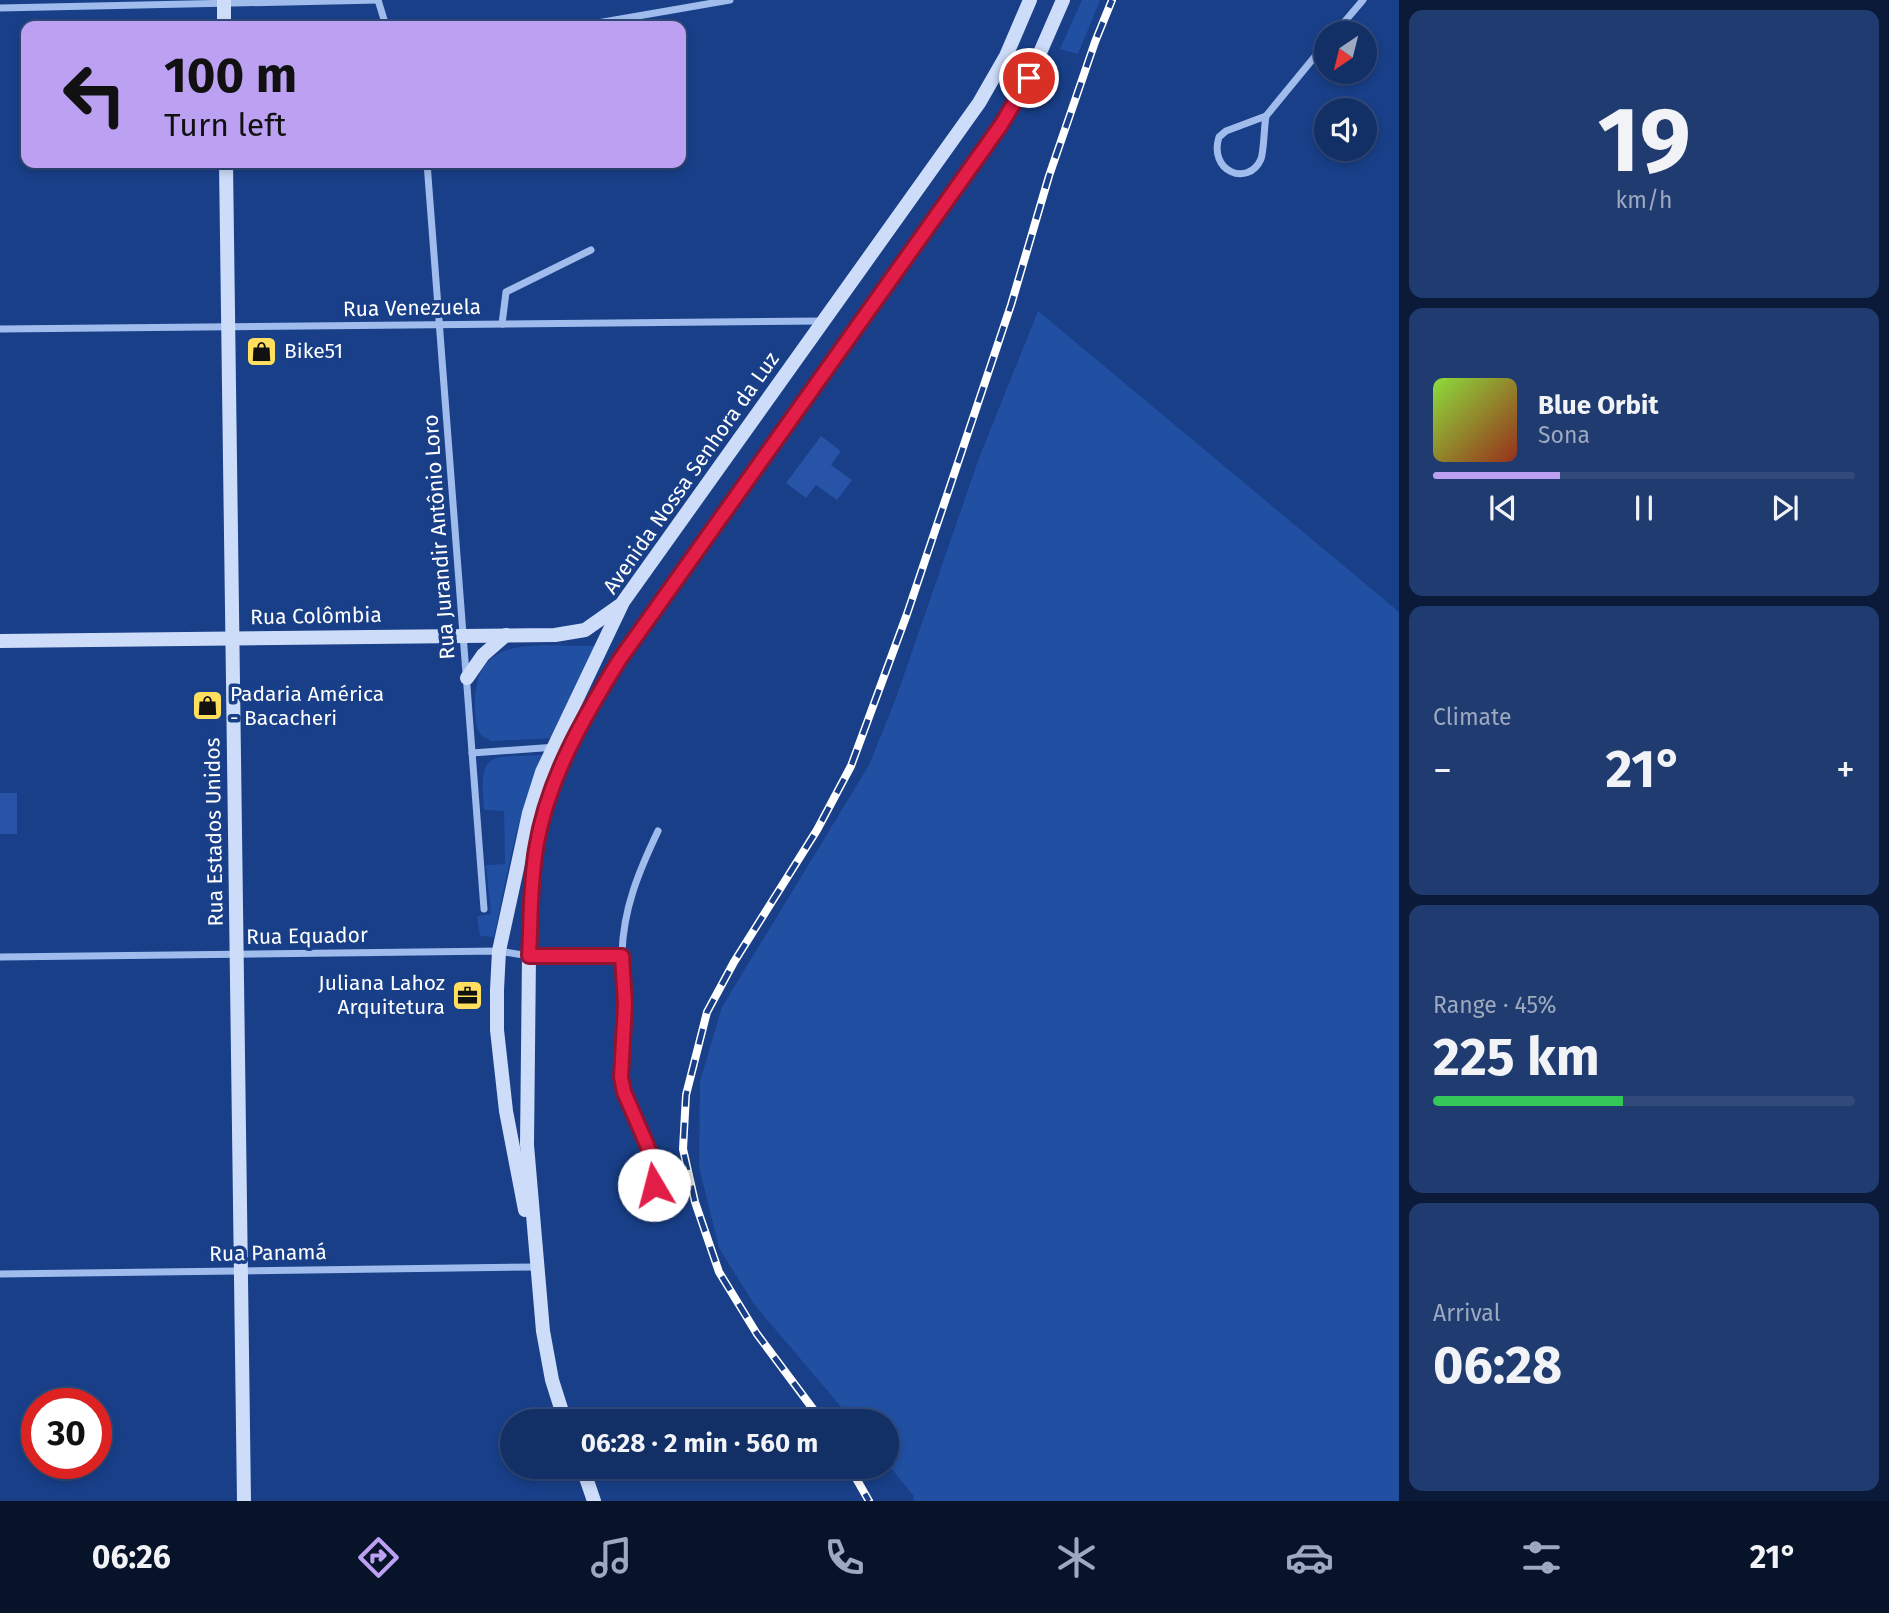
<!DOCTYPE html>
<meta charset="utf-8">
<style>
:root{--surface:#122f66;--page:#1f3b6f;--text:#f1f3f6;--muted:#9ca9bf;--line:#314a7a;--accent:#bca0f2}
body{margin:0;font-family:"Fira Sans",sans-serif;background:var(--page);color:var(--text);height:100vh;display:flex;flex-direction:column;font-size:26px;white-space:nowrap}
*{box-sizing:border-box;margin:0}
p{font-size:23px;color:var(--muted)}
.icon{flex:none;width:38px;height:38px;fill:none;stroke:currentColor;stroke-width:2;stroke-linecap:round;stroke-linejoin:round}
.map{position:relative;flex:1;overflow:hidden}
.details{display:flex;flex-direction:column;gap:10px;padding:10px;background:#0a1a38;width:490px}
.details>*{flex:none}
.hud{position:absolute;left:21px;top:21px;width:665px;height:147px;border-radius:14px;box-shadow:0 4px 10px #0003,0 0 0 2px var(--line);background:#bca0f2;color:#111;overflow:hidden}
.needle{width:46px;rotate:215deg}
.controls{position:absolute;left:1314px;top:21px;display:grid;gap:14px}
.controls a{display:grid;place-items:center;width:63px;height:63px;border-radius:50%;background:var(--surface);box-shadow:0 4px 10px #0003,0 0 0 2px var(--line);font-size:35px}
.speed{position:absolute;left:21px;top:1388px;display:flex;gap:14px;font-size:35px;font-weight:700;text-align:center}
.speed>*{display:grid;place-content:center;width:91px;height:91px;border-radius:50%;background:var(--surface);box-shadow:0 4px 10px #0003,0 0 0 2px var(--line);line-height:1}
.speed .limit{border:10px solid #d22;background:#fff;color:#111}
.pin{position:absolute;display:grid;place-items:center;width:60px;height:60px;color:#fff;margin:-30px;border:4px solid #fff;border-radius:50%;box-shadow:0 2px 7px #0007}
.me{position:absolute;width:77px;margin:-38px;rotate:352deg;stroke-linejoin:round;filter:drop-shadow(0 0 5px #0008)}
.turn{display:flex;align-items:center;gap:24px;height:147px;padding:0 28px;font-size:32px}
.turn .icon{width:91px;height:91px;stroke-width:2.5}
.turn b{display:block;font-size:49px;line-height:60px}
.big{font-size:52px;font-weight:700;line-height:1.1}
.details .widget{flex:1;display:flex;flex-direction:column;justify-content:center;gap:10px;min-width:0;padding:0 24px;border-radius:14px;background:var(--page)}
.details .dial{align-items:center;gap:0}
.dial b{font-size:91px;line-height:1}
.song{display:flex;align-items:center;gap:21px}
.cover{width:84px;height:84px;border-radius:10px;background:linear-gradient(135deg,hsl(90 70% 55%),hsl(10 70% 35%))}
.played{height:7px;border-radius:4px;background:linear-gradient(90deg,var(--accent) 30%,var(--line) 30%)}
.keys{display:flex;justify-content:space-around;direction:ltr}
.heat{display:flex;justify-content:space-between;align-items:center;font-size:38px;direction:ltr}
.charge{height:10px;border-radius:5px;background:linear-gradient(90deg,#34c759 45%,var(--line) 0)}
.trip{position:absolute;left:500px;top:1409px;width:399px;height:70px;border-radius:35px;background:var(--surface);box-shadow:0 4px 10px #0003,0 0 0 2px var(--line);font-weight:700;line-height:70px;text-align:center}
.dock{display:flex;height:112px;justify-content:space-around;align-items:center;background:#071329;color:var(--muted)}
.dock .icon{width:49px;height:49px}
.dock .selected{color:var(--accent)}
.dock b{font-size:32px;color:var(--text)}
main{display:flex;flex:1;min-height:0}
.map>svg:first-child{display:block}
.green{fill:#214fa2}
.building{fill:#2754a7}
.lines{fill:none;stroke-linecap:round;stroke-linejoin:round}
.street{stroke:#a0bced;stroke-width:7}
.secondary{stroke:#cddcf9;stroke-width:14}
.rail-casing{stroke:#fff;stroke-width:8}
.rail{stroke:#183f88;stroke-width:5;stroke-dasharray:16;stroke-linecap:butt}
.route-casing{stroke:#92132f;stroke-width:18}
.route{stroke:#e11d48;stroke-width:12}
.labels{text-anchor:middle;stroke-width:7;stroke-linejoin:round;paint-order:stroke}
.street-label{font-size:21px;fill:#fff;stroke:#183f88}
.poi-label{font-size:21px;fill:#fff;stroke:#183f88;text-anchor:start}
</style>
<main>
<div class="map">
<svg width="1399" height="1501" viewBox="0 0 1399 1501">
<rect width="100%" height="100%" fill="#183f88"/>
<g class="green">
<path d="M 1082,0 L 1100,0 L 1078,54 L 1060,49 Z"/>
<path d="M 1038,311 L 1399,612 L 1399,1501 L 914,1501 L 913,1495 L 887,1463 L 887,1421 L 853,1421 L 754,1304 L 719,1248 L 699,1167 L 700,1081 L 722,1007 L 869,765 L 896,698 L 979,458 Z"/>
<path d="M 595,646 L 552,738 L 492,741 C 476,735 476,726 475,711 C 471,630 538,647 595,646 Z"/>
<path d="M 543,755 C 517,813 507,875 494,937 L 480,936 L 477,916 L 491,914 L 486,865 L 505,864 L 504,811 L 484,810 C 479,749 488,758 543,755 Z"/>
</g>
<g class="building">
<path d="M 821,436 L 841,451 L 831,465 L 852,480 L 837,500 L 816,485 L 806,498 L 786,483 Z"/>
<rect x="0" y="793" width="17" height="41"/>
</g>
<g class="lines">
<g class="street">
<path d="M 378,0 L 386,26"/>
<path d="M 0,8 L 378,0"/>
<path d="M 580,26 L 730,0"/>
<path d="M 1335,33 L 1363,0"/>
<path d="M 1266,116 C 1264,127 1264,151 1261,159 C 1248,188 1208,171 1219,137 L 1226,131 L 1266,116 L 1326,43"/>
<path d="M 427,163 L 484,909"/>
<path d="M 502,324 L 506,292 L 591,250"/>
<path d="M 0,329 L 822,321"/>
<path d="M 472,753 L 570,746"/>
<path d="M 0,957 L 499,951 L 529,956 L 622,956"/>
<path d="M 654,1186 C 653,1149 632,1123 623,1089 C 617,1064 625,1038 625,1013 C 626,994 622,974 622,954 C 623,909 639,871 658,831"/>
<path d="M 0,1274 L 536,1267"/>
</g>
<g class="secondary">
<path d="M 224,0 L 224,26"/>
<path d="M 226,163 L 244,1501"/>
<path d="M 0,641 L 555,635 L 585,630 L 619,606"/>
<path d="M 467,678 L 483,655 L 506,635"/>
<path d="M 525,1210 L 506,1111 L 497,1030 L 497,990 L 499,951 L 529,813 L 542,772 L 623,602 L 979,103 L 1006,56 L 1030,0"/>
<path d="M 565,1421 L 552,1380 L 543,1331 L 527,1145 L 529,956 L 533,868 L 539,832 L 550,791 L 586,715 L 620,659 L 1001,125 L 1029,78 L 1063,0"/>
<path d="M 582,1466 L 594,1501"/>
</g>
<defs>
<g id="rail">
<path d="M 822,1421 L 757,1334 L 719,1272 L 695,1202 L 683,1149 L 686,1095 L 707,1012 L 734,962 L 817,830 L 851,766 L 907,614 L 1011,305 L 1049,176 L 1095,42 L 1112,0"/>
<path d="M 849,1466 L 869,1501"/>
</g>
</defs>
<use href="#rail" class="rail-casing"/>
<use href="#rail" class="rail"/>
</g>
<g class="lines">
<defs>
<path id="route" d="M 654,1185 L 652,1161 L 647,1145 L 624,1092 L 621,1077 L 625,1004 L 622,956 L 529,956 C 531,921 530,884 536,849 C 547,780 583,718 620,659 L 1001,125 L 1029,78"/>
</defs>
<use href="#route" class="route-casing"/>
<use href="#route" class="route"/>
</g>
<defs>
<symbol id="shop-square" viewBox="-11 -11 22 22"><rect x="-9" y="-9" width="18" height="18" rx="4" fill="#ffdf5d" stroke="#183f88"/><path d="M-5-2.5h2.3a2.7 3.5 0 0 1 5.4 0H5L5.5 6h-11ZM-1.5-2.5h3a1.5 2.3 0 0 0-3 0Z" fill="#111"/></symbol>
<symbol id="office-square" viewBox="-11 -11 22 22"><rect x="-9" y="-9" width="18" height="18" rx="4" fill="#ffdf5d" stroke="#183f88"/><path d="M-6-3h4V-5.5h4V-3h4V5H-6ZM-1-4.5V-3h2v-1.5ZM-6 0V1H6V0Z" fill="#111"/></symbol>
</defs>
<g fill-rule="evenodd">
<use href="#shop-square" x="244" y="334" width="35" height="35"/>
<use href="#shop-square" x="190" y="688" width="35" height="35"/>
<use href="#office-square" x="450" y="978" width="35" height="35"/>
</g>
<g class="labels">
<g class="street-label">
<text transform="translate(412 308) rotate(-1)" y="7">Rua Venezuela</text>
<text transform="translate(691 473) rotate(-55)" y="7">Avenida Nossa Senhora da Luz</text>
<text transform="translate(439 537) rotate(-94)" y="7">Rua Jurandir Antônio Loro</text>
<text transform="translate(316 616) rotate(-1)" y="7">Rua Colômbia</text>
<text transform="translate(214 832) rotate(-91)" y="7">Rua Estados Unidos</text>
<text transform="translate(307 936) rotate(-1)" y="7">Rua Equador</text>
<text transform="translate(268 1253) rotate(-1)" y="7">Rua Panamá</text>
</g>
<g class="poi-label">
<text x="284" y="358">Bike51</text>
<text x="230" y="701">Padaria América<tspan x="230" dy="24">- Bacacheri</tspan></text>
<text x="445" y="990" text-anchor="end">Juliana Lahoz<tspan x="445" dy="24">Arquitetura</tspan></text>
</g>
</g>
</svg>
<div class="controls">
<a><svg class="needle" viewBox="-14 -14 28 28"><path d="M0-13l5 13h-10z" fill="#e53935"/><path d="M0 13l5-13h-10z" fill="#9ca9bf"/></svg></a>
<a><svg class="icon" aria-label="sound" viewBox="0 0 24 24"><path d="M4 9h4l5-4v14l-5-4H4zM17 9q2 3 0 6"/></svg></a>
</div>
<div class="speed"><div class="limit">30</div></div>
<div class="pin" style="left:1029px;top:78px;background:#d93025"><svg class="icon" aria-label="arrive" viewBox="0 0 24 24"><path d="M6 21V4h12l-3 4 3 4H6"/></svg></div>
<svg class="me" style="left:654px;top:1185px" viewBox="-20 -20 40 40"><circle r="19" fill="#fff"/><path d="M0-13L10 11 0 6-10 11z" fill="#e11d48"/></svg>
<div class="trip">06:28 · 2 min · 560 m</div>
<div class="hud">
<div class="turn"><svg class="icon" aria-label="left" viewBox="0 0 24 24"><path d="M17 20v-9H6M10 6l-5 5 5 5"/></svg><div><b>100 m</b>Turn left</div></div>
</div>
</div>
<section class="details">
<div class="widget dial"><b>19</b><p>km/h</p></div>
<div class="widget">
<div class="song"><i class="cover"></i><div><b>Blue Orbit</b><p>Sona</p></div></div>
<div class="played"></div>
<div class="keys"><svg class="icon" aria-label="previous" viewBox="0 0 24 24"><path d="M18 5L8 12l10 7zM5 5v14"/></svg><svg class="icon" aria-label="pause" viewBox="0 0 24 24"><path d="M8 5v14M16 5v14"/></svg><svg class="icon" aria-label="next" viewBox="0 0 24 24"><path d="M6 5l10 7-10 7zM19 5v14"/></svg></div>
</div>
<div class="widget"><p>Climate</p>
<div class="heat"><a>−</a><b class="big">21°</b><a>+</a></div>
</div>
<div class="widget"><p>Range · 45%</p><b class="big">225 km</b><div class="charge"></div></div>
<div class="widget"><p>Arrival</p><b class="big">06:28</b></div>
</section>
</main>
<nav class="dock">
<b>06:26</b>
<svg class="icon selected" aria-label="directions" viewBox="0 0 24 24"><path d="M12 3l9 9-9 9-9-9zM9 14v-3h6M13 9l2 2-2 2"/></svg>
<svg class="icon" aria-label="music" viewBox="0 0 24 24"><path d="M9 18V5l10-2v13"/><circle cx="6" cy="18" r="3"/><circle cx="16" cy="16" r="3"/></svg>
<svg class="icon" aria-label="phone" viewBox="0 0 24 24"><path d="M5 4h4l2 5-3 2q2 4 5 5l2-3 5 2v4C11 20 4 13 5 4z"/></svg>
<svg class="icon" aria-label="climate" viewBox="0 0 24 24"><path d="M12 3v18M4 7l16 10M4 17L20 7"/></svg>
<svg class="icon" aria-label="car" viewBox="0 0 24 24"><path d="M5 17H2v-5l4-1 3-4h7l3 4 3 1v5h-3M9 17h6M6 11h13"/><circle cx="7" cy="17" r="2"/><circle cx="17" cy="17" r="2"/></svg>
<svg class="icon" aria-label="filters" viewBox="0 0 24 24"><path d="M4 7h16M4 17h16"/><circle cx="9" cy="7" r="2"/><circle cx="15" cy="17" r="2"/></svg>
<b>21°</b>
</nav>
